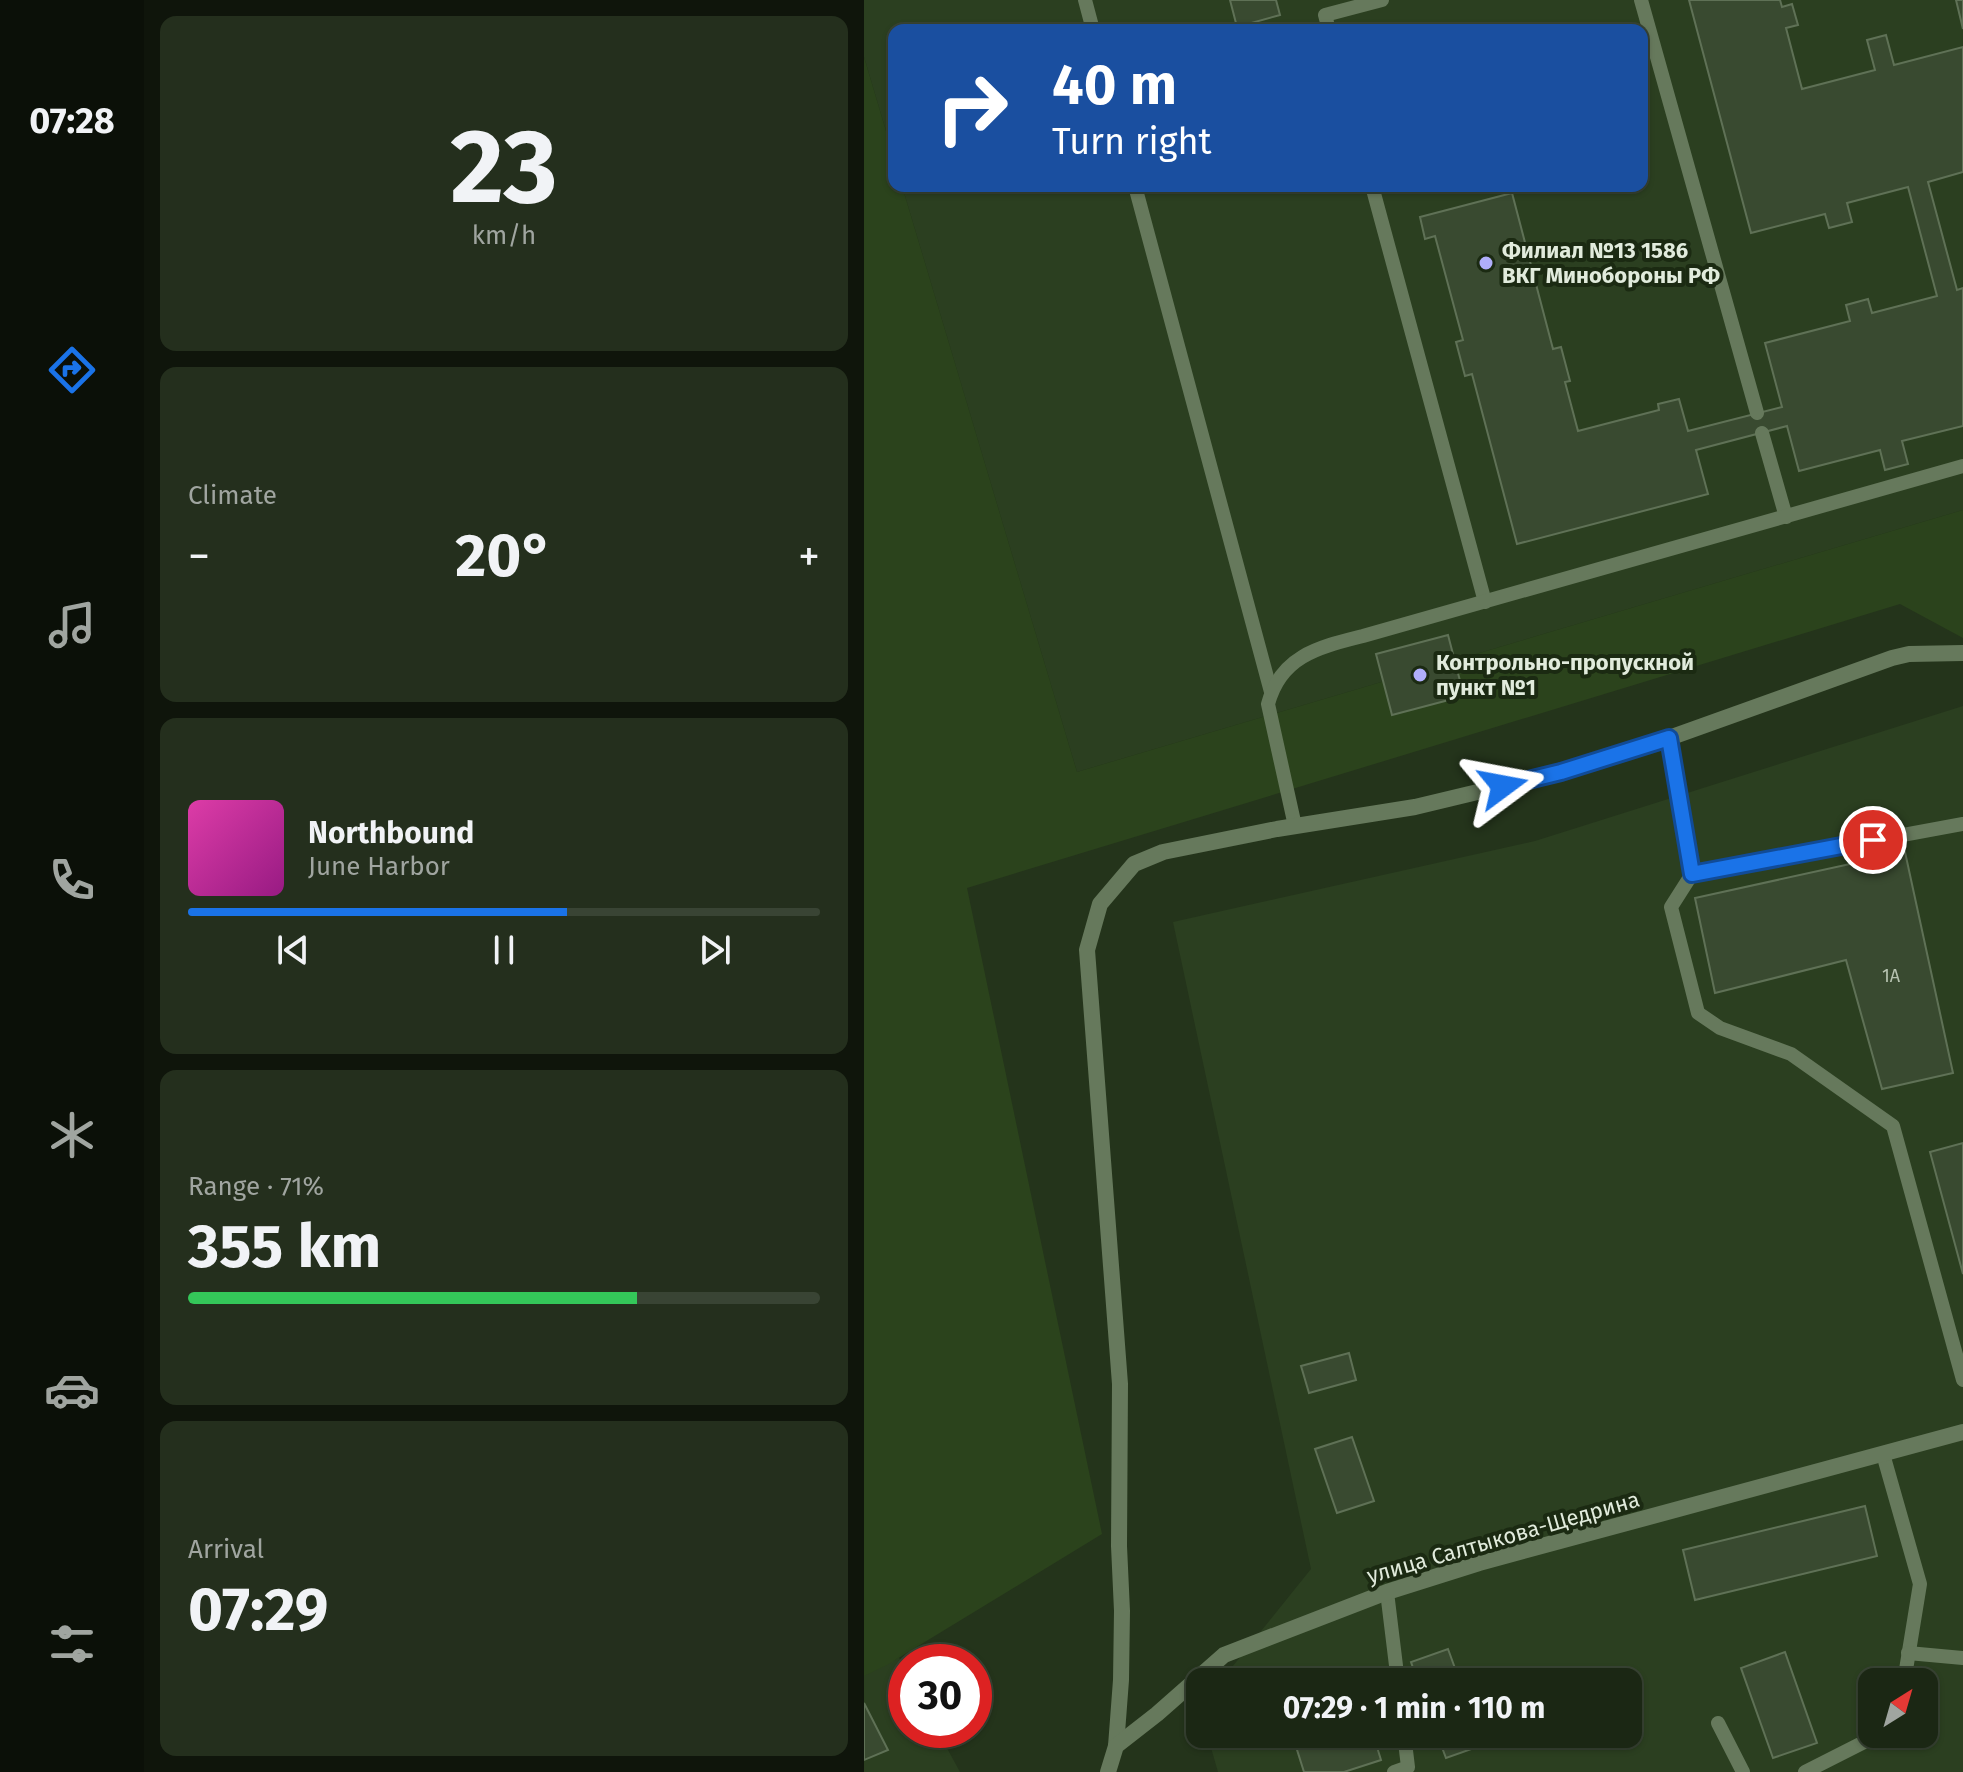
<!DOCTYPE html>
<meta charset="utf-8">
<style>
:root{--surface:#1b2714;--page:#242f1d;--text:#f1f3f6;--muted:#a0a5a0;--line:#394434;--accent:#1a73e8}
body{margin:0;font-family:"Fira Sans",sans-serif;background:var(--page);color:var(--text);height:100vh;display:flex;flex-direction:column;font-size:30px;white-space:nowrap}
*{box-sizing:border-box;margin:0}
p{font-size:26px;color:var(--muted)}
.icon{flex:none;width:44px;height:44px;fill:none;stroke:currentColor;stroke-width:2;stroke-linecap:round;stroke-linejoin:round}
.map{position:relative;flex:1;overflow:hidden}
.side{display:flex;flex-direction:column;gap:16px;padding:16px;background:#0f150b;width:720px}
.side>*{flex:none}
.top-card{position:absolute;left:24px;top:24px;width:760px;height:168px;border-radius:16px;box-shadow:0 2px 6px #0004,0 0 0 2px var(--line);background:#1a4fa0;color:#fff;overflow:hidden}
.needle{width:52px;rotate:37deg}
.buttons{position:absolute;left:994px;top:1668px;display:grid;gap:16px}
.buttons a{display:grid;place-items:center;width:80px;height:80px;border-radius:16px;background:var(--surface);box-shadow:0 2px 6px #0004,0 0 0 2px var(--line);font-size:40px}
.speed{position:absolute;left:24px;top:1644px;display:flex;gap:16px;font-size:40px;font-weight:700;text-align:center}
.speed>*{display:grid;place-content:center;width:104px;height:104px;border-radius:50%;background:var(--surface);box-shadow:0 2px 6px #0004,0 0 0 2px var(--line);line-height:1}
.speed .limit{border:12px solid #d22;background:#fff;color:#111}
.pin{position:absolute;display:grid;place-items:center;width:68px;height:68px;color:#fff;margin:-34px;border:4px solid #fff;border-radius:50%;box-shadow:0 2px 8px #0007}
.me{position:absolute;width:88px;margin:-44px;rotate:77deg;stroke-linejoin:round;filter:drop-shadow(0 0 6px #0008)}
.turn{display:flex;align-items:center;gap:28px;height:168px;padding:0 32px;font-size:36px}
.turn .icon{width:104px;height:104px;stroke-width:2.5}
.turn b{display:block;font-size:56px;line-height:68px}
.big{font-size:60px;font-weight:700;line-height:1.1}
.side .card{flex:1;display:flex;flex-direction:column;justify-content:center;gap:12px;min-width:0;padding:0 28px;border-radius:16px;background:var(--page)}
.side .dial{align-items:center;gap:0}
.dial b{font-size:104px;line-height:1}
.song{display:flex;align-items:center;gap:24px}
.cover{width:96px;height:96px;border-radius:12px;background:linear-gradient(135deg,hsl(320 70% 55%),hsl(310 70% 35%))}
.played{height:8px;border-radius:4px;background:linear-gradient(90deg,var(--accent) 60%,var(--line) 60%)}
.keys{display:flex;justify-content:space-around;direction:ltr}
.heat{display:flex;justify-content:space-between;align-items:center;font-size:44px;direction:ltr}
.charge{height:12px;border-radius:6px;background:linear-gradient(90deg,#34c759 71%,var(--line) 0)}
.trip{position:absolute;left:322px;top:1668px;width:456px;height:80px;border-radius:16px;background:var(--surface);box-shadow:0 2px 6px #0004,0 0 0 2px var(--line);font-weight:700;line-height:80px;text-align:center}
main{display:flex;flex:1;min-height:0}
.dock{display:flex;flex-direction:column;width:144px;justify-content:space-around;align-items:center;background:#0b1008;color:var(--muted)}
.dock .icon{width:56px;height:56px}
.dock .active{color:var(--accent)}
.dock b{font-size:36px;color:var(--text)}
.map>svg:first-child{display:block}
.built{fill:#2b3f20;fill-rule:evenodd}
.green{fill:#2b431c}
.building{fill:#394a30;stroke:#5f7156;stroke-width:2}
.lines{fill:none;stroke-linecap:round;stroke-linejoin:round}
.service{stroke:#66795c;stroke-width:14}
.minor{stroke:#66795c;stroke-width:16}
.tertiary{stroke:#66795c;stroke-width:16}
.route-casing{stroke:#114b97;stroke-width:20}
.route{stroke:#1a73e8;stroke-width:14}
.poi-dot{fill:#b0aefa;stroke:#1b2a12;stroke-width:3}
.labels{text-anchor:middle;stroke-width:8;stroke-linejoin:round;paint-order:stroke}
.number-label{font-size:18px;fill:#b7c3b1}
.poi-label{font-size:22px;font-weight:bold;fill:#e1ebdc;stroke:#1b2a12;text-anchor:start}
.street-label{font-size:22px;fill:#e1ebdc;stroke:#1b2a12}
</style>
<main>
<nav class="dock">
<b>07:28</b>
<svg class="icon active" aria-label="directions" viewBox="0 0 24 24"><path d="M12 3l9 9-9 9-9-9zM9 14v-3h6M13 9l2 2-2 2"/></svg>
<svg class="icon" aria-label="music" viewBox="0 0 24 24"><path d="M9 18V5l10-2v13"/><circle cx="6" cy="18" r="3"/><circle cx="16" cy="16" r="3"/></svg>
<svg class="icon" aria-label="phone" viewBox="0 0 24 24"><path d="M5 4h4l2 5-3 2q2 4 5 5l2-3 5 2v4C11 20 4 13 5 4z"/></svg>
<svg class="icon" aria-label="climate" viewBox="0 0 24 24"><path d="M12 3v18M4 7l16 10M4 17L20 7"/></svg>
<svg class="icon" aria-label="car" viewBox="0 0 24 24"><path d="M5 17H2v-5l4-1 3-4h7l3 4 3 1v5h-3M9 17h6M6 11h13"/><circle cx="7" cy="17" r="2"/><circle cx="17" cy="17" r="2"/></svg>
<svg class="icon" aria-label="filters" viewBox="0 0 24 24"><path d="M4 7h16M4 17h16"/><circle cx="9" cy="7" r="2"/><circle cx="15" cy="17" r="2"/></svg>
</nav>
<section class="side">
<div class="card dial"><b>23</b><p>km/h</p></div>
<div class="card"><p>Climate</p>
<div class="heat"><a>−</a><b class="big">20°</b><a>+</a></div>
</div>
<div class="card">
<div class="song"><i class="cover"></i><div><b>Northbound</b><p>June Harbor</p></div></div>
<div class="played"></div>
<div class="keys"><svg class="icon" aria-label="previous" viewBox="0 0 24 24"><path d="M18 5L8 12l10 7zM5 5v14"/></svg><svg class="icon" aria-label="pause" viewBox="0 0 24 24"><path d="M8 5v14M16 5v14"/></svg><svg class="icon" aria-label="next" viewBox="0 0 24 24"><path d="M6 5l10 7-10 7zM19 5v14"/></svg></div>
</div>
<div class="card"><p>Range · 71%</p><b class="big">355 km</b><div class="charge"></div></div>
<div class="card"><p>Arrival</p><b class="big">07:29</b></div>
</section>
<div class="map">
<svg width="1099" height="1772" viewBox="0 0 1099 1772">
<rect width="100%" height="100%" fill="#24341b"/>
<g class="built">
<path d="M 0,0 L 1099,0 L 1099,510 L 213,772 L 38,186 L 778,186 L 778,30 L 30,30 L 30,158 L 0,57 Z"/>
<path d="M 1099,706 L 1099,1772 L 354,1772 L 343,1734 L 764,1734 L 764,1682 L 356,1682 L 447,1569 L 309,922 L 671,841 ZM 1008,1682 L 1060,1682 L 1060,1734 L 1008,1734 Z"/>
<path d="M 31,1650 L 42,1671 L 42,1730 L 73,1730 L 96,1772 L 0,1772 L 0,1664 Z"/>
</g>
<path class="green" d="M 0,57 L 30,158 L 30,186 L 38,186 L 213,772 L 1099,510 L 1099,638 L 1036,604 L 103,888 L 238,1534 L 23,1665 L 0,1676 Z"/>
<g class="building">
<path d="M 366,0 L 412,0 L 416,15 L 373,27 Z"/>
<path d="M 825,0 L 916,0 L 918,7 L 928,4 L 934,25 L 922,28 L 938,89 L 1011,70 L 1003,40 L 1022,35 L 1030,65 L 1099,47 L 1099,172 L 1064,182 L 1093,290 L 1099,288 L 1099,426 L 1038,441 L 1044,464 L 1021,470 L 1016,450 L 935,471 L 923,426 L 832,450 L 844,494 L 653,544 L 608,374 L 601,376 L 592,342 L 599,340 L 571,236 L 561,239 L 556,217 L 648,193 L 689,349 L 697,347 L 706,381 L 701,382 L 714,431 L 795,410 L 794,404 L 815,399 L 824,431 L 918,407 L 901,343 L 986,321 L 982,305 L 1004,299 L 1008,313 L 1073,296 L 1044,187 L 983,203 L 988,222 L 965,228 L 961,214 L 887,233 Z"/>
<path d="M 1092,0 L 1099,0 L 1099,29 Z"/>
<path d="M 584,635 L 600,696 L 528,715 L 512,654 Z"/>
<path d="M 1041,852 L 1089,1073 L 1018,1089 L 982,960 L 851,993 L 831,898 Z"/>
<path d="M 1099,1143 L 1099,1274 L 1066,1152 Z"/>
<path d="M 485,1353 L 492,1380 L 445,1393 L 437,1366 Z"/>
<path d="M 488,1437 L 510,1501 L 473,1513 L 451,1449 Z"/>
<path d="M 1001,1506 L 1013,1556 L 831,1600 L 819,1550 Z"/>
<path d="M 584,1649 L 596,1682 L 554,1682 L 547,1662 Z"/>
<path d="M 921,1652 L 953,1743 L 909,1758 L 877,1668 Z"/>
<path d="M 0,1703 L 24,1750 L 0,1760 Z"/>
<path d="M 437,1734 L 509,1734 L 517,1760 L 480,1772 L 440,1772 L 429,1737 Z"/>
<path d="M 573,1734 L 615,1734 L 619,1745 L 582,1758 Z"/>
</g>
<g class="lines">
<g class="service">
<path d="M 221,0 L 229,30"/>
<path d="M 777,0 L 893,413"/>
<path d="M 465,30 L 461,15 L 518,0"/>
<path d="M 271,186 L 407,692"/>
<path d="M 508,186 L 621,602"/>
<path d="M 898,433 L 922,517"/>
<path d="M 805,738 L 828,874 L 1099,824"/>
<path d="M 431,826 L 404,704 C 417,655 456,647 499,636 L 1099,466"/>
<path d="M 828,874 L 807,907 L 834,1013 L 856,1028 L 927,1054 L 1029,1126 L 1099,1380"/>
<path d="M 1019,1454 L 1056,1584 L 1040,1682"/>
<path d="M 523,1592 L 534,1682"/>
<path d="M 1044,1653 L 1099,1658"/>
<path d="M 854,1723 L 879,1772"/>
<path d="M 530,1772 L 544,1767 L 540,1734"/>
<path d="M 941,1772 L 1016,1734"/>
</g>
<path class="minor" d="M 252,1746 L 257,1680 L 258,1611 L 255,1546 L 256,1384 L 223,950 L 236,904 L 270,864 L 299,852 L 413,829 L 551,807 L 697,772 L 805,738 L 1028,658 L 1045,654 L 1099,653"/>
<path class="tertiary" d="M 244,1772 L 252,1746 L 293,1714 L 360,1655 L 523,1592 L 615,1563 L 1099,1432"/>
</g>
<g class="lines">
<defs>
<path id="route" d="M 639,786 L 697,772 L 805,738 L 828,874 L 1009,840"/>
</defs>
<use href="#route" class="route-casing"/>
<use href="#route" class="route"/>
</g>
<g class="poi-dot">
<circle cx="622" cy="263" r="8"/>
<circle cx="556" cy="675" r="8"/>
</g>
<g class="labels">
<g class="number-label">
<text x="1027" y="982">1А</text>
</g>
<g class="poi-label">
<text x="638" y="258">Филиал №13 1586<tspan x="638" dy="25">ВКГ Минобороны РФ</tspan></text>
<text x="572" y="670">Контрольно-пропускной<tspan x="572" dy="25">пункт №1</tspan></text>
</g>
<g class="street-label">
<text transform="translate(639 1537) rotate(-16)" y="8">улица Салтыкова-Щедрина</text>
</g>
</g>
</svg>
<div class="buttons">
<a><svg class="needle" viewBox="-14 -14 28 28"><path d="M0-13l5 13h-10z" fill="#e53935"/><path d="M0 13l5-13h-10z" fill="#a0a5a0"/></svg></a>
</div>
<div class="speed"><div class="limit">30</div></div>
<div class="pin" style="left:1009px;top:840px;background:#d93025"><svg class="icon" aria-label="arrive" viewBox="0 0 24 24"><path d="M6 21V4h12l-3 4 3 4H6"/></svg></div>
<svg class="me" style="left:639px;top:786px" viewBox="-20 -20 40 40"><path d="M0-17L14 15 0 8-14 15z" fill="#1a73e8" stroke="#fff" stroke-width="4"/></svg>
<div class="trip">07:29 · 1 min · 110 m</div>
<div class="top-card">
<div class="turn"><svg class="icon" aria-label="right" viewBox="0 0 24 24"><path d="M7 20v-9h11M14 6l5 5-5 5"/></svg><div><b>40 m</b>Turn right</div></div>
</div>
</div>
</main>
